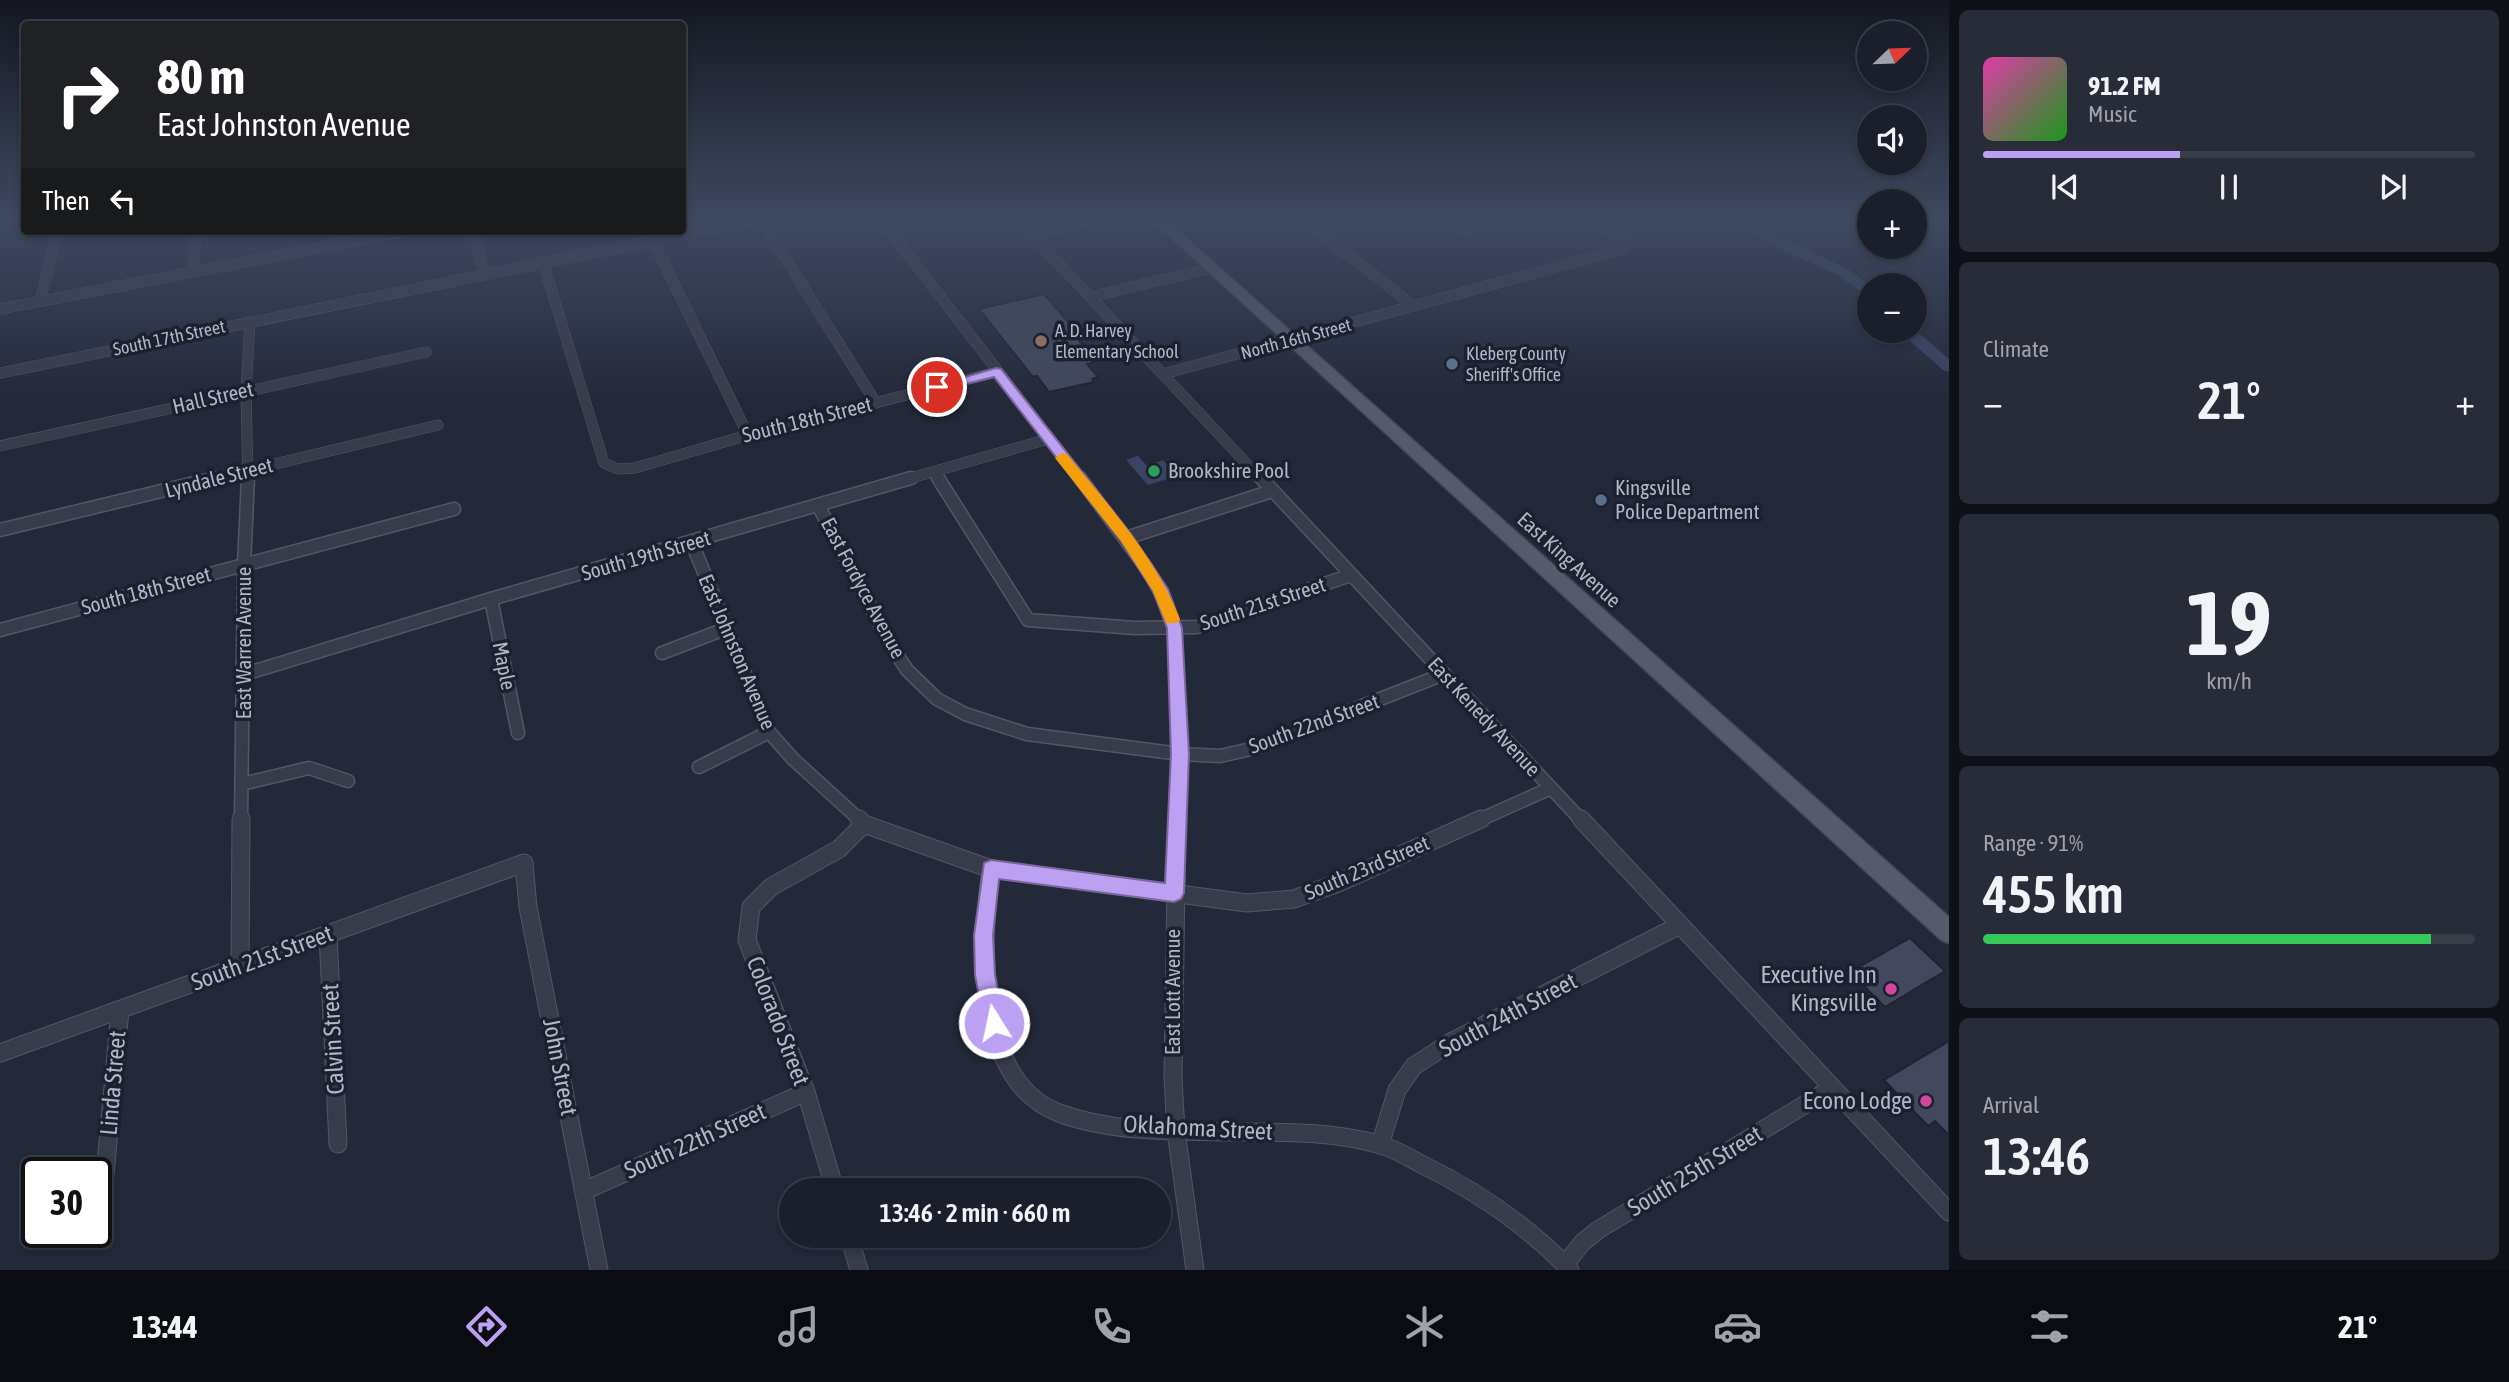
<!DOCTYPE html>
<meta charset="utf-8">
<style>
:root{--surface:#1b1f2c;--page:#282c38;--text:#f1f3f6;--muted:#a0a2a9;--line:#393d48;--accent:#bca0f2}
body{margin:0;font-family:"Asap Condensed",sans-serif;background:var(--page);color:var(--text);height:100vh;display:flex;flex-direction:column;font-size:26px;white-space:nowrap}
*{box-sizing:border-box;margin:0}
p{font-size:23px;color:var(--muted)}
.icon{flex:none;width:38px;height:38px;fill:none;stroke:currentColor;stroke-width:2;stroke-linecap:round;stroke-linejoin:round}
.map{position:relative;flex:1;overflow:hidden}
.sheet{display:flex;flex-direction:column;gap:10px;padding:10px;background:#0f1118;width:560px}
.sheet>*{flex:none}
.hud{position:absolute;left:21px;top:21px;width:665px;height:214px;border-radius:7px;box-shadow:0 4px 10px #0003,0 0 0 2px var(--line);background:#202124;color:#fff;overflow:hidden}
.needle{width:46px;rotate:67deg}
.controls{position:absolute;left:1857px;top:21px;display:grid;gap:14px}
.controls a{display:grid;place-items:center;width:70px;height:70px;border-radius:50%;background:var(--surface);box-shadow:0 4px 10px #0003,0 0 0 2px var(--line);font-size:35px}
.speed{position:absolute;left:21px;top:1157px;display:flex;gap:14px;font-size:35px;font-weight:700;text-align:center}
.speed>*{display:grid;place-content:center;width:91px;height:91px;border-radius:50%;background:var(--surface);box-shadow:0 4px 10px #0003,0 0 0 2px var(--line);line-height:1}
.speed .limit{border:4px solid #111;border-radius:10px;background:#fff;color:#111}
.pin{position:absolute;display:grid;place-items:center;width:60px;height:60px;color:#fff;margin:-30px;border:4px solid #fff;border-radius:50%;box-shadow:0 2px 7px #0007}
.me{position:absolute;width:77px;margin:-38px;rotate:350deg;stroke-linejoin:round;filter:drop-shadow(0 0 5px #0008)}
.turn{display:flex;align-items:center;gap:24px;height:147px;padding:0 21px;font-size:32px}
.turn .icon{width:91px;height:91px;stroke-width:2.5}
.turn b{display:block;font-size:49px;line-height:60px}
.then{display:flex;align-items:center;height:66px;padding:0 21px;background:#0003;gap:14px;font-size:26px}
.big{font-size:52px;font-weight:600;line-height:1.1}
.sheet .widget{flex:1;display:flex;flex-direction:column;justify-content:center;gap:10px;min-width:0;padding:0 24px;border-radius:10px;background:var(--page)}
.sheet .dial{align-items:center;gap:0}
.dial b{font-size:91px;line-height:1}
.song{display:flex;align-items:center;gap:21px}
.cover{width:84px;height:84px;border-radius:10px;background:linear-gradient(135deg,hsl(320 70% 55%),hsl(120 70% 35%))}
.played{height:7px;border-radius:4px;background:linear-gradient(90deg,var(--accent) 40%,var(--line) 40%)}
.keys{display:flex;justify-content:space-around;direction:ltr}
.heat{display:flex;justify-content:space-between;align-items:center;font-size:38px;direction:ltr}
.charge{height:10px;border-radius:5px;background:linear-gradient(90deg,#34c759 91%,var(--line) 0)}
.trip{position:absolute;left:779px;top:1178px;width:392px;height:70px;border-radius:35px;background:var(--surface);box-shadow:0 4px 10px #0003,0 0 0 2px var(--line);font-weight:600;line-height:70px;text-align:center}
.dock{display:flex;height:112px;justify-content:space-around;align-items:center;background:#0b0c12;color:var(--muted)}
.dock .icon{width:49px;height:49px}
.dock .current{color:var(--accent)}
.dock b{font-size:32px;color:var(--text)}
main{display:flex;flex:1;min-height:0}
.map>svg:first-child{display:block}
.water{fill:#3a4362}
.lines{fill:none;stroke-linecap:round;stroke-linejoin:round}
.river{fill:#3a4362;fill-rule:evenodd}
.building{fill:#43485c;stroke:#1f2331;stroke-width:2}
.minor-far2-casing{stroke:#535665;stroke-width:11}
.minor-far1-casing{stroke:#535665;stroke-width:15}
.minor-casing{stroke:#535665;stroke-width:19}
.primary-casing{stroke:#414553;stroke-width:3}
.minor-far2{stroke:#383c4a;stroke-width:10}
.minor-far1{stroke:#383c4a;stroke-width:12}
.minor{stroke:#383c4a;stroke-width:17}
.primary{fill:#565a6a;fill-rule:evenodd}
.route{fill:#bca0f2;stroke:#7a689d;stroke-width:2}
.slow{fill:#f59e0b}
.education-dot{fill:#8d6e63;stroke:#1d212f;stroke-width:2.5}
.service-dot{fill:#5c6f8a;stroke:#1d212f;stroke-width:2.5}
.leisure-dot{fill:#2e9e5b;stroke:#1d212f;stroke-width:2.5}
.hotel-dot{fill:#d1479c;stroke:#1d212f;stroke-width:2.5}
.labels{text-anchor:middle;stroke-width:7;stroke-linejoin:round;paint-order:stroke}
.far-poi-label{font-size:18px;fill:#b3b6c6;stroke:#1d212f;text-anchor:start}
.far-street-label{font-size:18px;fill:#b3b6c6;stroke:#1d212f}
.street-label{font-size:21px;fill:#b3b6c6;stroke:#1d212f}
.poi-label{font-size:21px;fill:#b3b6c6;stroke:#1d212f;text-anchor:start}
.near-street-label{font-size:24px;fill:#b3b6c6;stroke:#1d212f}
.near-poi-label{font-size:24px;fill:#b3b6c6;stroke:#1d212f;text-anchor:end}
</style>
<main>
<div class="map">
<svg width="1949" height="1270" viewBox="0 0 1949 1270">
<rect width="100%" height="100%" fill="#24293a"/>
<path class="water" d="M 1138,456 L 1147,466 L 1163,460 L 1177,476 L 1148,485 L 1126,460 Z"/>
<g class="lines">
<g class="river">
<path d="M 1730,221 L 1748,221 L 1846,268 L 1870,285 L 1869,297 L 1836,274 L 1784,251 Z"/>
<path d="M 1914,329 L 1949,359 L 1949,372 L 1943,370 L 1899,331 Z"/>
</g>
</g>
<g class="building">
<path d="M 1044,294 L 1071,325 L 1069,325 L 1074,331 L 1071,332 L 1085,347 L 1096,349 L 1101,356 L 1097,361 L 1087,364 L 1098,377 L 1092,379 L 1094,382 L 1049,392 L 1037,376 L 1033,377 L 979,309 Z"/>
<path d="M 1910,938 L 1945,971 L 1885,1007 L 1850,972 Z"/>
<path d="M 1949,1041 L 1949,1135 L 1935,1121 L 1928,1126 L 1884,1080 Z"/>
</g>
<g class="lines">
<defs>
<g id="minor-far2">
<path d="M 762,221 L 876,403"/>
<path d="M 882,221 L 1082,480"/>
<path d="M 1019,221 L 1262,480"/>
<path d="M 1304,221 L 1414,306"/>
<path d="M 1449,221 L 1466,233"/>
<path d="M 334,231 L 335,245"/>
<path d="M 474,231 L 484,273"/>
<path d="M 1032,234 L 1091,221"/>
<path d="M 653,241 L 748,435"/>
<path d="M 543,262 L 604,463 L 618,469 L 635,468 L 748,435 L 997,372"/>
<path d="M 192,272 L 197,231"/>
<path d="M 1090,297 L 1211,268"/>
<path d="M 40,301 L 58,231"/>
<path d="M 0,309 L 406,231"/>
<path d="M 0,373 L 750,221"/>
<path d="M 1163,374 L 1619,250 L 1628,241 L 1595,221"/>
<path d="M 0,446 L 426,352"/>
<path d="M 935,473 L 940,480"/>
<path d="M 208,480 L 438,425"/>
<path d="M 248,480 L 246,391 L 250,322"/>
<path d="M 904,480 L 1048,439"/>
</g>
<g id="minor-far1">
<path d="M 938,478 L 1028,620 L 1135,628 L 1197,627 L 1351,575"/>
<path d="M 1080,478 L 1148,570 L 1166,603 L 1174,628 L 1180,754 L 1177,821"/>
<path d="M 1261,478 L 1582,821"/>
<path d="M 819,507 L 889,642 L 907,670 L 937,699 L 965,714 L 1027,734 L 1180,754 L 1220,756 L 1255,748 L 1444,674"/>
<path d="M 0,530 L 215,478"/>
<path d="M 1126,538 L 1272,491"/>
<path d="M 692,543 L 769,732 L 793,759 L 861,821"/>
<path d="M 491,599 L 518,733"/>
<path d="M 0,630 L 454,509"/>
<path d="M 662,653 L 725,629"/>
<path d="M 245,674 L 491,599 L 911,478"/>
<path d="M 699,767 L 769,732"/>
<path d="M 242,784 L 309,768 L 348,781"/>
<path d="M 241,821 L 244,565 L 248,478"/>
<path d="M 1477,821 L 1551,788"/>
</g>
<g id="minor">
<path d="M 859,819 L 864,824 L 991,869 L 1247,903 L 1294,899 L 1338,883 L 1481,819"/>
<path d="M 1177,819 L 1173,1078 L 1176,1131 L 1195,1270"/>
<path d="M 1581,819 L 1949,1212"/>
<path d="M 991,869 C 981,941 974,1081 1059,1113 C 1113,1133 1176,1131 1233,1132 C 1282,1132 1333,1131 1381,1145 C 1394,1149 1407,1156 1419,1163 C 1475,1190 1527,1225 1570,1270"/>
<path d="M 328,935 L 338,1144"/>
<path d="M 240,965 L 241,819"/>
<path d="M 0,1053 L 524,863 L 528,907 L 599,1270"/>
<path d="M 1380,1145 L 1397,1090 L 1414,1066 L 1451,1042 L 1680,925"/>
<path d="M 835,1190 L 806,1092 L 747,940 L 751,907 L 771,887 L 839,849 L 864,824"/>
<path d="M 584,1191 L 806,1092"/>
<path d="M 849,1236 L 859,1270"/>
<path d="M 99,1240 L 120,1010"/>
<path d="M 1565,1264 L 1583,1242 L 1598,1230 L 1832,1088"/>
</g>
<path id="primary" d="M 1153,221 L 1167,221 L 1949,917 L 1949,943 L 1941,940 Z"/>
</defs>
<use href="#minor-far2" class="minor-far2-casing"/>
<use href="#minor-far1" class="minor-far1-casing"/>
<use href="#minor" class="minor-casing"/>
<use href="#primary" class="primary-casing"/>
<use href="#minor-far2" class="minor-far2"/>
<use href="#minor-far1" class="minor-far1"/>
<use href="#minor" class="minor"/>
<use href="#primary" class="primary"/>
</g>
<linearGradient id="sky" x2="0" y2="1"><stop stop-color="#141720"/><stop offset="0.55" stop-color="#3f4960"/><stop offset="1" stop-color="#3f4960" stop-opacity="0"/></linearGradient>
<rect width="1949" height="399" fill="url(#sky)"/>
<path class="route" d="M 996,368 L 1001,369 L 1131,534 L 1168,589 L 1182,628 L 1189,754 L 1184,893 L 1181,899 L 1174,902 L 999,879 L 993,935 L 995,975 L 1004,1023 L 1001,1031 L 994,1034 L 987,1031 L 984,1023 L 975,975 L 974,935 L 984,863 L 991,860 L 1165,883 L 1171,754 L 1167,628 L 1153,591 L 1121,541 L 994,377 L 937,391 L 931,387 Z"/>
<path class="slow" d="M 1062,453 L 1067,454 C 1109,506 1155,556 1180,619 L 1177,623 L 1166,623 L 1153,591 L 1121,541 L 1055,458 Z"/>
<circle class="education-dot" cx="1041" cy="341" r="7"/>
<g class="service-dot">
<circle cx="1452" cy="364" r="7"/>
<circle cx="1601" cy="500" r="7"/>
</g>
<circle class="leisure-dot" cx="1154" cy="471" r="7"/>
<g class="hotel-dot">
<circle cx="1891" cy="989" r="7"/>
<circle cx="1926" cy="1101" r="7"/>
</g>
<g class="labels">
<g class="far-poi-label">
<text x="1055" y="337">A. D. Harvey<tspan x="1055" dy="21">Elementary School</tspan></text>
<text x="1466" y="360">Kleberg County<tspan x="1466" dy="21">Sheriff's Office</tspan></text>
</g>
<g class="far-street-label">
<text transform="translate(169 338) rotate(-12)" y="6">South 17th Street</text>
<text transform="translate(1296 339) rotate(-15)" y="6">North 16th Street</text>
</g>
<g class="street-label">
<text transform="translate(213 398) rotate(-13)" y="7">Hall Street</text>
<text transform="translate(807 420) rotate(-14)" y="7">South 18th Street</text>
<text transform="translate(219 478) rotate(-14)" y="7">Lyndale Street</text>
<text transform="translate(646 556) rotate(-16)" y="7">South 19th Street</text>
<text transform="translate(1569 560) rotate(42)" y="7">East King Avenue</text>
<text transform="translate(863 588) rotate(62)" y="7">East Fordyce Avenue</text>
<text transform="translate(146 591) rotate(-15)" y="7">South 18th Street</text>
<text transform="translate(1263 604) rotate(-18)" y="7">South 21st Street</text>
<text transform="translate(244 643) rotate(-90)" y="7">East Warren Avenue</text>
<text transform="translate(737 652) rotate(67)" y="7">East Johnston Avenue</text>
<text transform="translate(504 666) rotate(79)" y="7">Maple</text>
<text transform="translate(1484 717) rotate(47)" y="7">East Kenedy Avenue</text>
<text transform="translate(1314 724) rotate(-20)" y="7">South 22nd Street</text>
<text transform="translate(1367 868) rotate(-23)" y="7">South 23rd Street</text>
<text transform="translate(1173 992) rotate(-90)" y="7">East Lott Avenue</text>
</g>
<g class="poi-label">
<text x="1168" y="478">Brookshire Pool</text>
<text x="1615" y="495">Kingsville<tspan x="1615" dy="24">Police Department</tspan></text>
</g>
<g class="near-street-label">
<text transform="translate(262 958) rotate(-20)" y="8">South 21st Street</text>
<text transform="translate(1508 1015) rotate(-28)" y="8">South 24th Street</text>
<text transform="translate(778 1021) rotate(69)" y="8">Colorado Street</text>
<text transform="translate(333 1039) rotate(-93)" y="8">Calvin Street</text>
<text transform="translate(560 1067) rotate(79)" y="8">John Street</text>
<text transform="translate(113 1083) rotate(-85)" y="8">Linda Street</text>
<text transform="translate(1198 1128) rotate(3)" y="8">Oklahoma Street</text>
<text transform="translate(695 1141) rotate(-24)" y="8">South 22th Street</text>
<text transform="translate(1695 1171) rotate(-31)" y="8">South 25th Street</text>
</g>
<g class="near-poi-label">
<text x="1877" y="983">Executive Inn<tspan x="1877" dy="28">Kingsville</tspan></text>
<text x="1912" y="1109">Econo Lodge</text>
</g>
</g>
</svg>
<div class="controls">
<a><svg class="needle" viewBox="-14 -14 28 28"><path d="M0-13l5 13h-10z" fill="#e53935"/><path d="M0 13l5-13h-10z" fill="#a0a2a9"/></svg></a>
<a><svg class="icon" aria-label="sound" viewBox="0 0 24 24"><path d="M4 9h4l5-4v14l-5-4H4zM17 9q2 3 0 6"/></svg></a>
<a>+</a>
<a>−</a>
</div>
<div class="speed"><div class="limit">30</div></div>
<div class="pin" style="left:937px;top:387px;background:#d93025"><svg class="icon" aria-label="arrive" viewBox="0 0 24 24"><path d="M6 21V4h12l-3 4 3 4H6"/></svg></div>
<svg class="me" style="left:994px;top:1023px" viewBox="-20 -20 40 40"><circle r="17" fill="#bca0f2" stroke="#fff" stroke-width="3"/><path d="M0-11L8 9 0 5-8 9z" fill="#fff"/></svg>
<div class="trip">13:46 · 2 min · 660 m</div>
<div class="hud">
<div class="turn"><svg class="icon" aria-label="right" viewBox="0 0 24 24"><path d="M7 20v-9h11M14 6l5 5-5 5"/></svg><div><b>80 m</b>East Johnston Avenue</div></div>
<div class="then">Then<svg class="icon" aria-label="left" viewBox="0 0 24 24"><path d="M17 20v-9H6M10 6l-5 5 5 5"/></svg></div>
</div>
</div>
<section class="sheet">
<div class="widget">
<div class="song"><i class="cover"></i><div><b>91.2 FM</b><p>Music</p></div></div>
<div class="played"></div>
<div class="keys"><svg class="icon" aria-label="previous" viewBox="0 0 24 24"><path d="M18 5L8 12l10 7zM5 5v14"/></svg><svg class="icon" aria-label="pause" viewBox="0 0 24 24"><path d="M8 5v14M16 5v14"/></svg><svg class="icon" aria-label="next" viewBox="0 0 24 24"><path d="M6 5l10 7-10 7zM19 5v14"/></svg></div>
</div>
<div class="widget"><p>Climate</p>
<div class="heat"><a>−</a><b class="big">21°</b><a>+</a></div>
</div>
<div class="widget dial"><b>19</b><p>km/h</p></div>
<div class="widget"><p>Range · 91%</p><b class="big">455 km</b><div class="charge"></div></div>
<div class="widget"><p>Arrival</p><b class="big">13:46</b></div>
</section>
</main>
<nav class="dock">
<b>13:44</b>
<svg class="icon current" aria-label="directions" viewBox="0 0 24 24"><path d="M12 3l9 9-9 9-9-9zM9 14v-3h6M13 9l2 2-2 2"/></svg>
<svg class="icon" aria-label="music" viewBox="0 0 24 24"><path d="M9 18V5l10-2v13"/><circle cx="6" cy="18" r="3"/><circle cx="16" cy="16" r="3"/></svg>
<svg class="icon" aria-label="phone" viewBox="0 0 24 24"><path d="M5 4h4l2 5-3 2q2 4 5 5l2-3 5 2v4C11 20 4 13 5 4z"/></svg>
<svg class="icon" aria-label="climate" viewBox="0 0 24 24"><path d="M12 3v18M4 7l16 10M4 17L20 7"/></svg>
<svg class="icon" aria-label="car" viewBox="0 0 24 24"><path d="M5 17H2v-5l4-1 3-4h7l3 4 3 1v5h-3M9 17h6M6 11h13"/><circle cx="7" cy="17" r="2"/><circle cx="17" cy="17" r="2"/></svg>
<svg class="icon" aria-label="filters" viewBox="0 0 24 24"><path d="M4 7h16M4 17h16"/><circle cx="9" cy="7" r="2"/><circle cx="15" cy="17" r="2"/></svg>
<b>21°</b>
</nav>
